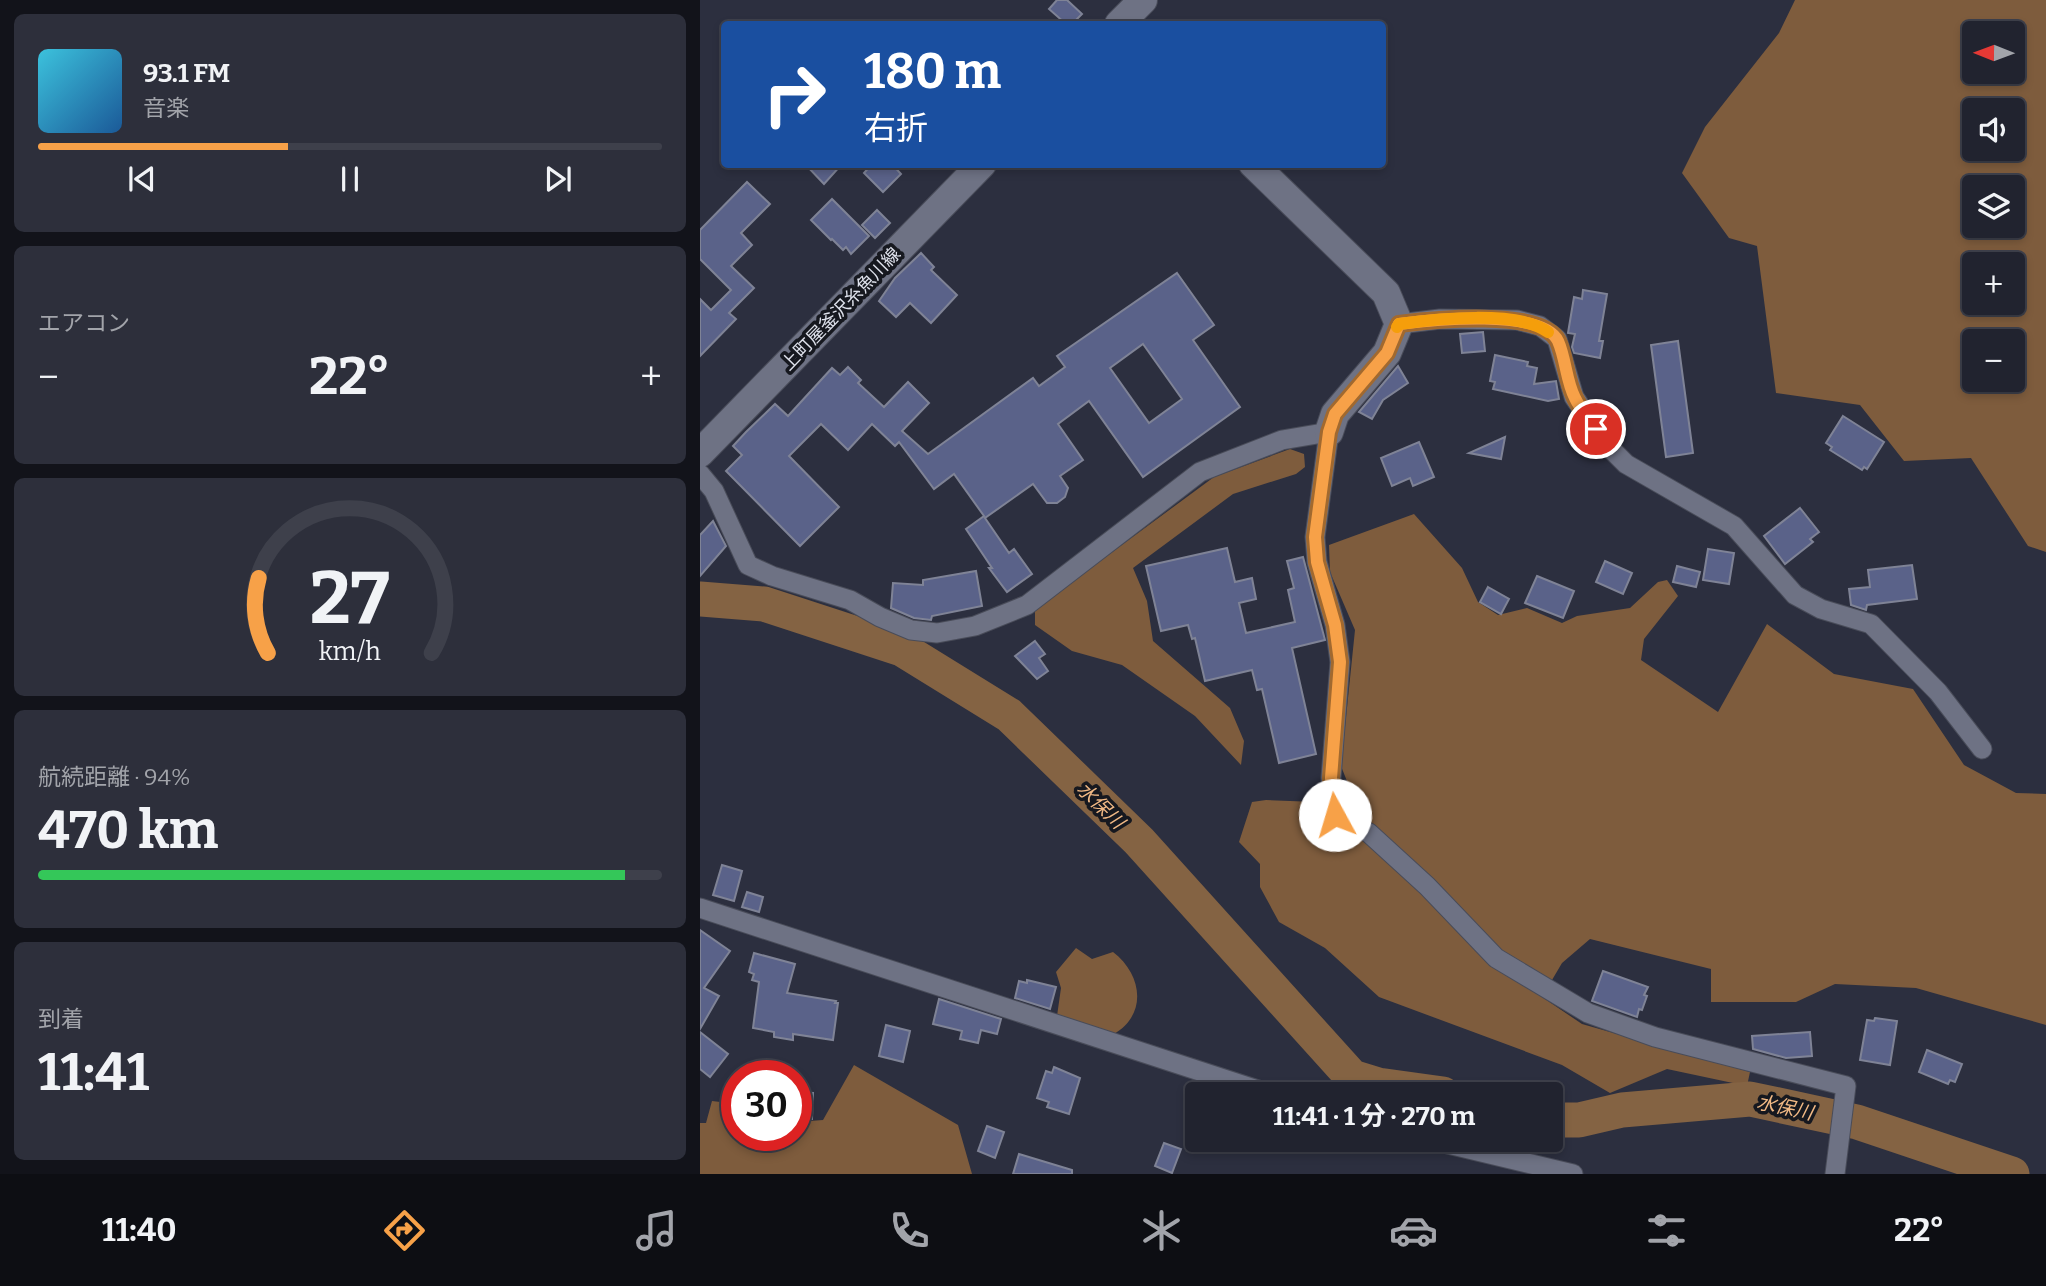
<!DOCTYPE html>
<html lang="ja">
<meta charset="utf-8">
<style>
:root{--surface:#21232f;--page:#2d2f3b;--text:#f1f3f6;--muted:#a2a4aa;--line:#3e404b;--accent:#f7a148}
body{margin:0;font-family:Bitter,"Noto Sans JP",serif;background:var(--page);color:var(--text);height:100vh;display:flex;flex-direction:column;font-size:26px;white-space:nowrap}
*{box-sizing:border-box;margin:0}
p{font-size:23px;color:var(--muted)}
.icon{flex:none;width:38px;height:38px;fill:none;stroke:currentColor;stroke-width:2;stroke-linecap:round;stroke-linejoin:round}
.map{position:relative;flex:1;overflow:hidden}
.side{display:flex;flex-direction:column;gap:14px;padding:14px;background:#12131a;width:700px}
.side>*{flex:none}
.guide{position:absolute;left:21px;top:21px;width:665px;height:147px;border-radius:7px;box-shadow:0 4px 10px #0003,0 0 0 2px var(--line);background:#1a4fa0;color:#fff;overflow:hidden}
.needle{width:46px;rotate:271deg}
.fabs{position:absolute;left:1262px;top:21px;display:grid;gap:14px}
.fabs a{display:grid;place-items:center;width:63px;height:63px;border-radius:7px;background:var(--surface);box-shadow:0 4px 10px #0003,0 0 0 2px var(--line);font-size:35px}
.speed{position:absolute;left:21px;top:1060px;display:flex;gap:14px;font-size:35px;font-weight:700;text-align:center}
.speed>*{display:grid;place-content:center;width:91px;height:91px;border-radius:50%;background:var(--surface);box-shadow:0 4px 10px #0003,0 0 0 2px var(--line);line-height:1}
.speed .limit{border:10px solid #d22;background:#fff;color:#111}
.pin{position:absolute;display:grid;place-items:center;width:60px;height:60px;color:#fff;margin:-30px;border:4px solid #fff;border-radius:50%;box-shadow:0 2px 7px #0007}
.me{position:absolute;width:77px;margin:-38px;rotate:354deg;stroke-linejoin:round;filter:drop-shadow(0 0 5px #0008)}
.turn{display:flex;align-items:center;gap:24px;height:147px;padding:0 28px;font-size:32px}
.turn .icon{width:91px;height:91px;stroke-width:2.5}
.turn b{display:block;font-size:49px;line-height:60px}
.big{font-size:52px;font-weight:700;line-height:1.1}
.side .card{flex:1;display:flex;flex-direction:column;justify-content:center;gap:10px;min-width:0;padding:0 24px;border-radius:10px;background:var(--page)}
.side .dial{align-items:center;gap:0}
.dial svg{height:182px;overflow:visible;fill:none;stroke:var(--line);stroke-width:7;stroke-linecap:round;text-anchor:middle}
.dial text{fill:var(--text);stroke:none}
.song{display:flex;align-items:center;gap:21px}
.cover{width:84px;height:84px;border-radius:10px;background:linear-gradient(135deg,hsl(190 70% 55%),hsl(210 70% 35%))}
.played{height:7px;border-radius:4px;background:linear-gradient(90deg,var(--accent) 40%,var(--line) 40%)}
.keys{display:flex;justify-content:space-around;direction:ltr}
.heat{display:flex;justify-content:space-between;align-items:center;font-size:38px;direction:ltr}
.charge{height:10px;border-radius:5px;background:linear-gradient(90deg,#34c759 94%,var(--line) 0)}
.trip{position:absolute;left:485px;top:1082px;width:378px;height:70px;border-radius:7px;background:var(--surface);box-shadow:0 4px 10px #0003,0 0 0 2px var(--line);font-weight:700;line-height:70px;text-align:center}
.menu{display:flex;height:112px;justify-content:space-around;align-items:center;background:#0d0e13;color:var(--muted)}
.menu .icon{width:49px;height:49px}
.menu .on{color:var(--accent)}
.menu b{font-size:32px;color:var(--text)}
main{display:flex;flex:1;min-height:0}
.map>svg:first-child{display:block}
.forest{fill:#7e5c3d;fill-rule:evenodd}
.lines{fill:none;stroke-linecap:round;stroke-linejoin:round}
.river{stroke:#846343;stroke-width:35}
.building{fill:#5a6289;stroke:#7f8396;stroke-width:2;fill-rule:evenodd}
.street-casing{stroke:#494c59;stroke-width:21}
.secondary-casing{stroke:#494c59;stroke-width:30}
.street{stroke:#6e7284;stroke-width:19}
.secondary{stroke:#6e7284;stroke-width:28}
.route-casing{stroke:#a1692f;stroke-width:18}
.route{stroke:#f7a148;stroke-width:12}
.slow{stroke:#f59e0b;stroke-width:12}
.labels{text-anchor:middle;stroke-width:7;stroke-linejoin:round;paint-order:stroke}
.street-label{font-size:18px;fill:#dfe2ec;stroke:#16181f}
.water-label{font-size:19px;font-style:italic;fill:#f1b985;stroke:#16181f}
</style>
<main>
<section class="side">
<div class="card">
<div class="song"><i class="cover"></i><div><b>93.1 FM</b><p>音楽</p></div></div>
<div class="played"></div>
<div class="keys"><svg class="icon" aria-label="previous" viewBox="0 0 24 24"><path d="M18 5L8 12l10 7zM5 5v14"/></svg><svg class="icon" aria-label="pause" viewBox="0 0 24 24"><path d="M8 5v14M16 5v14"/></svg><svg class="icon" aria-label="next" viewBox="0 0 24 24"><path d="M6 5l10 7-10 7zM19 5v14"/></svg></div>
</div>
<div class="card"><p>エアコン</p>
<div class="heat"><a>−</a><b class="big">22°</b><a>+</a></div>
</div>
<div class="card dial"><svg viewBox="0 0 100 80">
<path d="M14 69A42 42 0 1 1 86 69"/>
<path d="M14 69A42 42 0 0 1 10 36" stroke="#f7a148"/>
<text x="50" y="56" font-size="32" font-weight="700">27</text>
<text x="50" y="72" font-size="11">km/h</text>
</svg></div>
<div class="card"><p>航続距離 · 94%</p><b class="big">470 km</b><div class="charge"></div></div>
<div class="card"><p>到着</p><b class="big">11:41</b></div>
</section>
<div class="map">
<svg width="1346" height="1174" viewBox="0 0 1346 1174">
<rect width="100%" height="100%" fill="#2c2f3f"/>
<g class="forest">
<path d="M 1095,0 L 1346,0 L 1346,552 L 1328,546 L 1271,458 L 1204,461 L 1160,405 L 1076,393 L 1057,246 L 1029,238 L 982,173 L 1005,127 L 1079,33 ZM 1274,33 L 1312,33 L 1312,72 L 1274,72 ZM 1274,110 L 1312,110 L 1312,149 L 1274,149 ZM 1274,187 L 1312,187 L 1312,226 L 1274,226 ZM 1274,264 L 1312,264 L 1312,303 L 1274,303 ZM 1274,341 L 1312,341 L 1312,380 L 1274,380 Z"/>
<path d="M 590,449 L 604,454 L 605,467 L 596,474 L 533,494 L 433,568 L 447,601 L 453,641 L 530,708 L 544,741 L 541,765 L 495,716 L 422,665 L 372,651 L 335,625 L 335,609 L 514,477 Z"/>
<path d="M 714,514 L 762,568 L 778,602 L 798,615 L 827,608 L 862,623 L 877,616 L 930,608 L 958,582 L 967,580 L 978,596 L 944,639 L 941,660 L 1018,712 L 1067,624 L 1134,674 L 1213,689 L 1264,765 L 1316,793 L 1346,794 L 1346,1025 L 1216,988 L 1135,984 L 1096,1002 L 1011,1002 L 1011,969 L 890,939 L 862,963 L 842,997 L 882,1024 L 1050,1072 L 1047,1086 L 967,1069 L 910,1093 L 862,1065 L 679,997 L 625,948 L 579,922 L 560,887 L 560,864 L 539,842 L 552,802 L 566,800 L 616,802 L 654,799 L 641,766 L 655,630 L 630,572 L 629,545 Z"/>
<path d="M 376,948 L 392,959 L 413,952 C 442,974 448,1014 414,1034 L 357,1016 L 361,988 L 356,972 Z"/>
<path d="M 154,1065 L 258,1125 L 272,1174 L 0,1174 L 0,1123 L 6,1123 L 12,1101 L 37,1104 L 37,1136 L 96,1136 L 96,1122 L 123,1120 Z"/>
</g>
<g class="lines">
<g class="river">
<path d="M 0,599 L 64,604 L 202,649 L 309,715 L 439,841 L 652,1077 L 678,1085 L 743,1094"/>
<path d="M 850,1120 L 879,1120 L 922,1110 L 1050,1099 L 1157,1122 L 1312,1174"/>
</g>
</g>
<g class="building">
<path d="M 357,0 L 367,0 L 382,14 L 372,24 L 366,24 L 349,9 Z"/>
<path d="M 105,164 L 142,164 L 124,184 Z"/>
<path d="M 172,164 L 192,164 L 201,174 L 183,192 L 164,173 Z"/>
<path d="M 47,182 L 70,204 L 41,233 L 52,245 L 31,266 L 54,288 L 29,313 L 36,319 L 0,356 L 0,299 L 11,310 L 31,290 L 0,259 L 0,230 Z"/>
<path d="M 132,199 L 169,236 L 151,254 L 146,247 L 143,250 L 132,239 L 131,240 L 111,220 Z"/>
<path d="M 177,210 L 190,223 L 175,238 L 162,225 Z"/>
<path d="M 221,253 L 234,267 L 231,270 L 257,295 L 231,323 L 210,303 L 196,317 L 179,301 L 195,278 Z"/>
<path d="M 477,273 L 514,325 L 493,340 L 540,407 L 443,477 L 389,401 L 358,424 L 383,460 L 360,476 L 368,488 L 365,497 L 357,503 L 347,503 L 333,484 L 285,518 L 309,553 L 314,549 L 332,574 L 307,592 L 289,568 L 292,568 L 266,529 L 284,516 L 254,474 L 234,489 L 199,442 L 195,446 L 172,424 L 148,450 L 121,424 L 89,456 L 139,507 L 100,546 L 26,471 L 42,455 L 33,446 L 46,432 L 75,404 L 88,416 L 132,368 L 140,375 L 148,367 L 161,380 L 158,383 L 184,407 L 208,382 L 229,403 L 202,431 L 228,454 L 333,378 L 339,386 L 365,367 L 357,356 ZM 443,344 L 482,399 L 449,423 L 410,368 Z"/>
<path d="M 883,290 L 907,294 L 899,341 L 903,341 L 900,358 L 874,353 L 872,347 L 875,334 L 868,333 L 874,297 L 882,299 Z"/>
<path d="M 783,332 L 785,351 L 762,353 L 760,334 Z"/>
<path d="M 978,341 L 993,453 L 966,457 L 951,345 Z"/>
<path d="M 795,355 L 828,362 L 827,366 L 837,368 L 834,384 L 856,381 L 859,399 L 848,401 L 793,389 L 795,382 L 790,381 Z"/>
<path d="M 698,366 L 708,383 L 683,400 L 672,419 L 659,412 Z"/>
<path d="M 1143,416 L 1184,442 L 1167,469 L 1164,467 L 1162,470 L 1130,450 L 1132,447 L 1126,443 Z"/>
<path d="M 805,437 L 801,459 L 769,453 Z"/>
<path d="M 719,442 L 734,477 L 713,486 L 710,478 L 692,486 L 681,458 Z"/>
<path d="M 1100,508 L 1119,532 L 1110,539 L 1113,542 L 1085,564 L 1064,536 Z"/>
<path d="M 13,521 L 26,546 L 0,576 L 0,535 Z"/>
<path d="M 527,548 L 535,582 L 552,578 L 556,599 L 539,603 L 546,633 L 595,622 L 588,590 L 594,588 L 587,561 L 603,557 L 625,640 L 592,648 L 616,754 L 579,763 L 562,689 L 557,690 L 552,670 L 505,681 L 495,638 L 492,639 L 488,625 L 461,631 L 446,566 Z"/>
<path d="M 1008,549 L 1034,553 L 1029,584 L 1003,580 Z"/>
<path d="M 905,561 L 932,573 L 923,594 L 896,582 Z"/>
<path d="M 1212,565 L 1217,599 L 1167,605 L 1166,610 L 1151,605 L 1149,589 L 1170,587 L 1168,570 Z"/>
<path d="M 977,566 L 1000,572 L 996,587 L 973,582 Z"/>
<path d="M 276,571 L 282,606 L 232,616 L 231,620 L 214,618 L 191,608 L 193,583 L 223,585 L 223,580 Z"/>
<path d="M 837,576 L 874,591 L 863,618 L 825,603 Z"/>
<path d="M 788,587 L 809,599 L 801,614 L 780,602 Z"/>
<path d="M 335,641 L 345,654 L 339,658 L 348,671 L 337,679 L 315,656 Z"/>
<path d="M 22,865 L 42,871 L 34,901 L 13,895 Z"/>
<path d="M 47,892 L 63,897 L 59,912 L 42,907 Z"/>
<path d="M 0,930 L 30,951 L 4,988 L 19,996 L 0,1029 Z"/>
<path d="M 54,953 L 95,964 L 87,993 L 136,1001 L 135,1003 L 138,1003 L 133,1040 L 93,1034 L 93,1040 L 74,1037 L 74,1032 L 53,1028 L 59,982 L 52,980 L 54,974 L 49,972 Z"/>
<path d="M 903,971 L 948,987 L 944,995 L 947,996 L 942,1010 L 939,1009 L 937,1017 L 892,1001 Z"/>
<path d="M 327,980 L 356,987 L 350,1009 L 315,998 L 319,981 L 327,983 Z"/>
<path d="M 239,999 L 301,1019 L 297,1034 L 281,1030 L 278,1043 L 260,1039 L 262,1031 L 233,1024 Z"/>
<path d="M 1175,1018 L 1197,1021 L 1190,1065 L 1160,1060 L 1167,1020 L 1174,1021 Z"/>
<path d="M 186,1025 L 210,1031 L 203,1062 L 179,1056 Z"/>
<path d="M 0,1032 L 28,1054 L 10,1077 L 0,1069 Z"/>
<path d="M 1110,1032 L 1112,1056 L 1086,1058 L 1053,1049 L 1052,1036 Z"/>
<path d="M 1227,1050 L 1262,1064 L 1255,1082 L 1250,1080 L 1248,1084 L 1219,1072 Z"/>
<path d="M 354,1067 L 380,1078 L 369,1114 L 347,1107 L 349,1102 L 337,1098 L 346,1071 L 352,1073 Z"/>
<path d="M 97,1092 L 113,1093 L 112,1119 L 96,1119 Z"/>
<path d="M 287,1126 L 304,1132 L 295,1158 L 278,1151 Z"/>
<path d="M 464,1143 L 481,1149 L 472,1173 L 455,1166 Z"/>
<path d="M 319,1154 L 372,1170 L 372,1174 L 313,1174 Z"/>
</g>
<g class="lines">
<defs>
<g id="street">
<path d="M 699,324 L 740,319 L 817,320 L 840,326 L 857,339 L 874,397 L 907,445 L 926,464 L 1034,526 L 1095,595 L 1121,609 L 1171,624 L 1238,692 L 1282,749"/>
<path d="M 0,474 L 14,491 L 48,565 L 72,576 L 150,600 L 180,617 L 211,630 L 237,633 L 275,626 L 327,605 L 500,472 L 582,440 L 629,432 L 615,537 L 617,562 L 635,625 L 640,662 L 631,778 L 635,815 L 669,833 L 727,886 L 796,958 L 888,1013 L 955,1037 L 1146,1086 L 1135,1174"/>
<path d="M 0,908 L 570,1094"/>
<path d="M 727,1139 L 873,1174"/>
</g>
<g id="secondary">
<path d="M 419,24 L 443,0"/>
<path d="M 553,164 L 686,293 L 699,324 L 687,353 L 635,414 L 629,432"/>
<path d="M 0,453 L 282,164"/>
</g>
</defs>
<use href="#street" class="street-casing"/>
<use href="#secondary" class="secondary-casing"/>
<use href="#street" class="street"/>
<use href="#secondary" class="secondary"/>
</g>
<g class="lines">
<defs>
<path id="route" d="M 635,815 L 631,778 L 640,662 L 635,625 L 617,562 L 615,537 L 629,432 L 635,414 L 687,353 L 699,324 C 731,320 842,308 858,341 C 866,359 866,381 875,398 C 880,409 889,419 896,429"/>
</defs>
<use href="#route" class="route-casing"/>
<use href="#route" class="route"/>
<path class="slow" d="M 697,327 L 699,324 C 735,319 819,310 848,332"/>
</g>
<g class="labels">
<g class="street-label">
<text transform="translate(141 309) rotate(-46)" y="6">上町屋釜沢糸魚川線</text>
</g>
<g class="water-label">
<text transform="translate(401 805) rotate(44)" y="7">水保川</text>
<text transform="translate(1085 1107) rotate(12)" y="7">水保川</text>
</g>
</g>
</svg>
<div class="fabs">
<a><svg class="needle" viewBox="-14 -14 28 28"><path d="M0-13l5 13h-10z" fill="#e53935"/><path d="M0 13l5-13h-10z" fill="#a2a4aa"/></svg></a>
<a><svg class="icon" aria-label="sound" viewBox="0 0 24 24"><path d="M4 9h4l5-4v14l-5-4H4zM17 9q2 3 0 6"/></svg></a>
<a><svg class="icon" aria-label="layers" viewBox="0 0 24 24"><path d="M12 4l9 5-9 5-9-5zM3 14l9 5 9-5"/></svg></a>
<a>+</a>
<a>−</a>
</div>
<div class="speed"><div class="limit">30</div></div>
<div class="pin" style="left:896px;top:429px;background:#d93025"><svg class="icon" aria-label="arrive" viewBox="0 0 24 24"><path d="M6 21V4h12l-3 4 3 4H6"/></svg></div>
<svg class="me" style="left:635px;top:815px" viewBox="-20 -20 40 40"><circle r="19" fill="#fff"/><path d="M0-13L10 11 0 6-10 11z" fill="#f7a148"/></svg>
<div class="trip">11:41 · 1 分 · 270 m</div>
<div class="guide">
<div class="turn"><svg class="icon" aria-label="right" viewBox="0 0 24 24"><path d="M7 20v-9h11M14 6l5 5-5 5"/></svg><div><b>180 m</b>右折</div></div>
</div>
</div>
</main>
<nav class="menu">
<b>11:40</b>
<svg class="icon on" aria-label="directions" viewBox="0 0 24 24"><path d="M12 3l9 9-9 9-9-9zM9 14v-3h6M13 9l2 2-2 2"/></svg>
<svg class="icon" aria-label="music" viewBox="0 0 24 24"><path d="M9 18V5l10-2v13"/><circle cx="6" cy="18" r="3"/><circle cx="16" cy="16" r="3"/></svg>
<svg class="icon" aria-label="phone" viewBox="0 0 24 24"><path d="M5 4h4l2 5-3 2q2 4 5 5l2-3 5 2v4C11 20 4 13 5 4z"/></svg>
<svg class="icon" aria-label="climate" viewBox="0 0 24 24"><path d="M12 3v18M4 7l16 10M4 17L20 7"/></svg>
<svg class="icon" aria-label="car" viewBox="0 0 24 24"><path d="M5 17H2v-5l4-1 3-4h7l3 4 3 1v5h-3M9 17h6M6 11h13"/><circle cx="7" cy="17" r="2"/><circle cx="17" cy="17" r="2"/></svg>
<svg class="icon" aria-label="filters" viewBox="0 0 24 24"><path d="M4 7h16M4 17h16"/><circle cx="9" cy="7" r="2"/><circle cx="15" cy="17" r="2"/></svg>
<b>22°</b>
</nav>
